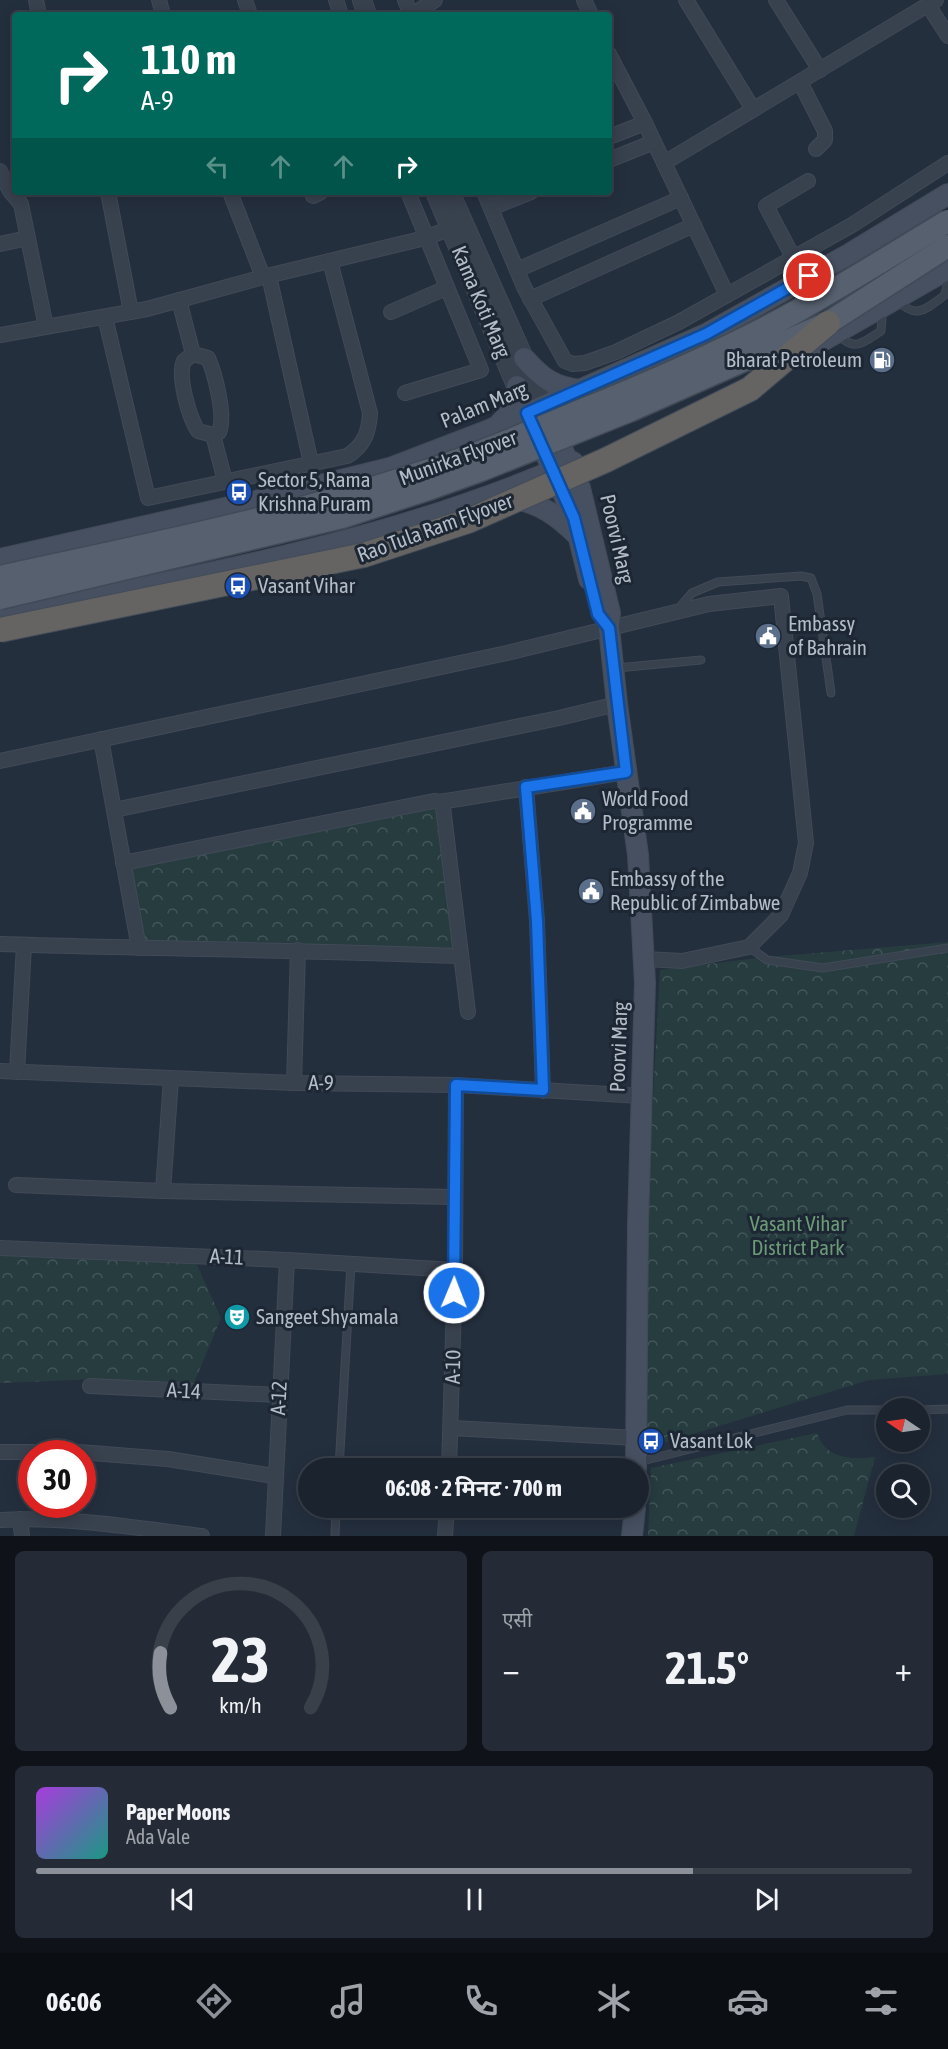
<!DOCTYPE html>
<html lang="hi">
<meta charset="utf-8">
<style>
:root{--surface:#1b232e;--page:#242b36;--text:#f1f3f6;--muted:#a0a4aa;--line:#39404a;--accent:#8c9099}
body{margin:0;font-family:"Asap Condensed","Noto Sans Devanagari",sans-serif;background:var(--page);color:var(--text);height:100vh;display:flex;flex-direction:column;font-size:22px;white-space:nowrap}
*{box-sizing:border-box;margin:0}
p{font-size:20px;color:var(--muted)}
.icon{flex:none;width:33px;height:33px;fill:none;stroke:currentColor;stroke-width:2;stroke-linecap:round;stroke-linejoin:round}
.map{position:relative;height:1536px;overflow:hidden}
.sheet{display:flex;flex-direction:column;gap:15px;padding:15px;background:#0f1319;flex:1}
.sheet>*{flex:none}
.guide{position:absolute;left:12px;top:12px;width:600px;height:183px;border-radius:6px;box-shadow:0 3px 15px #0003,0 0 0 2px var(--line);background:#00695c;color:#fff;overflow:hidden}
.needle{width:39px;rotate:283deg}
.buttons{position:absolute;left:876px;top:1398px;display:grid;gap:12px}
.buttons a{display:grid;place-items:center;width:54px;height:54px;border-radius:50%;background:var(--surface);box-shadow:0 3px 15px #0003,0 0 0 2px var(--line);font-size:30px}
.speed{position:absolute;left:18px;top:1440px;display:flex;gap:12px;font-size:30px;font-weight:700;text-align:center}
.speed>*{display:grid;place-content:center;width:78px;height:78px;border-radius:50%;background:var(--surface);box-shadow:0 3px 15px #0003,0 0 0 2px var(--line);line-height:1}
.speed .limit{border:9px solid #d22;background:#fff;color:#111}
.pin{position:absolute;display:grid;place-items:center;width:51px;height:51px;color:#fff;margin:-26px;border:3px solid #fff;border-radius:50%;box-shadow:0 2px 6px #0007}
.me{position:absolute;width:66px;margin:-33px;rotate:1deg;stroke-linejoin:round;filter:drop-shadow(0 0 4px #0008)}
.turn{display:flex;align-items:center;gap:21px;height:126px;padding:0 30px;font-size:27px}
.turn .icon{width:78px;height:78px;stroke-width:2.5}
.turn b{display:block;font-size:42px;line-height:51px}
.lanes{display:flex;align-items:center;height:57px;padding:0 30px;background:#0003;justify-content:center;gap:30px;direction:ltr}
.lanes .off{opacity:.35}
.big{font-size:45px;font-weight:700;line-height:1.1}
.sheet .tile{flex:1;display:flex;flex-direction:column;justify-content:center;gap:9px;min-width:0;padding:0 21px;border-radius:9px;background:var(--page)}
.sheet .dial{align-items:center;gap:0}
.dial svg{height:156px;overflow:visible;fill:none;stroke:var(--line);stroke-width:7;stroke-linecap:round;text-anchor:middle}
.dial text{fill:var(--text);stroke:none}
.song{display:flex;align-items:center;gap:18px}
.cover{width:72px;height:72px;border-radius:9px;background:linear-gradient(135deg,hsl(280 70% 55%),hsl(170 70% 35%))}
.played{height:6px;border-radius:3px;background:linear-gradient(90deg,var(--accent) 75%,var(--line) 75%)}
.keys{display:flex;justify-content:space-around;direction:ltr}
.heat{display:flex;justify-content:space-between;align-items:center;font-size:33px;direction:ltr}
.sheet .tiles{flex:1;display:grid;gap:15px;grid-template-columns:1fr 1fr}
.tile:last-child{grid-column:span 2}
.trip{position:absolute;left:298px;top:1458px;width:351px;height:60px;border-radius:30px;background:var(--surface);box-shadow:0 3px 15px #0003,0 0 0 2px var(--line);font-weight:700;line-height:60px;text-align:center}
.menu{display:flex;height:96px;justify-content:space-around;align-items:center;background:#0b0e12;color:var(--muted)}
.menu .icon{width:42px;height:42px}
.menu .selected{color:var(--accent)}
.menu b{font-size:27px;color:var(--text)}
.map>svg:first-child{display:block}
.park{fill:url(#park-crowns)}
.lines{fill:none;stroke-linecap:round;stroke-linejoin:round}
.service-casing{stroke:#414a57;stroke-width:9}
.minor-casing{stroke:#414a57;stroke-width:16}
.tertiary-casing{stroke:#414a57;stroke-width:20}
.secondary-casing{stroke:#414a57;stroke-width:22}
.service{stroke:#38414e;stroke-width:7}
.minor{stroke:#38414e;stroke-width:14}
.tertiary{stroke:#38414e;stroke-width:18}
.secondary{stroke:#465061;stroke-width:20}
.primary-bridge-casing{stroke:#414a57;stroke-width:25;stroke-linecap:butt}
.trunk-bridge-casing{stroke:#434c59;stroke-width:26;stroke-linecap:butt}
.primary-bridge{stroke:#56606e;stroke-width:22}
.trunk-bridge{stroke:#656462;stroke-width:24}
.route-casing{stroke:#114b97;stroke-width:15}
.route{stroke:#1a73e8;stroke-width:10}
.labels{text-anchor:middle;stroke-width:6;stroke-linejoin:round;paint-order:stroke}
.street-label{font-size:21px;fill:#b4bcc9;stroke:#1d2633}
.poi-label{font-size:21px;fill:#b4bcc9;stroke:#1d2633;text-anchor:start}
.park-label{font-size:21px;fill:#6b9a76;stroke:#1d2633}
</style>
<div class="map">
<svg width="948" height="1536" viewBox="0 0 948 1536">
<defs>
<pattern id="park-crowns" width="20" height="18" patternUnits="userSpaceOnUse" patternTransform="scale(1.5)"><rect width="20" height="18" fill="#263c3f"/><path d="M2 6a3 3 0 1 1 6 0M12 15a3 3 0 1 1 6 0" fill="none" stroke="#435659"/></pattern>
</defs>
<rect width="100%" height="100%" fill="#242f3e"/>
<g class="park">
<path d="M 437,805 L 455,951 L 145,940 L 130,869 Z"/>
<path d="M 948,942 L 948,1374 L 869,1380 L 657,1445 L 646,1429 L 645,1243 L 660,970 L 767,957 Z"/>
<path d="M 0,1256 L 95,1257 L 196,1263 L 221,1318 L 194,1383 L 97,1379 L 0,1383 Z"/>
<path d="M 817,1433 C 825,1459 852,1460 875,1457 L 854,1536 L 648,1536 L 651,1468 Z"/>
</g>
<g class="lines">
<defs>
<g id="service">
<path d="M 897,300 C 916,320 926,309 945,295 L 947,286 L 944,274"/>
<path d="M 839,335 C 855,353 865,341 881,331 L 882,317 L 880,311"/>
<path d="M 679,608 L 692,593 L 718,582 L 801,576 L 811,578 L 817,594 L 831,693"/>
<path d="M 617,668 L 701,660"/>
<path d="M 749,947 L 767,960 L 823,968 L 948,948"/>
<path d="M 920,1410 L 948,1409"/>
<path d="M 638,1462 L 847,1410 L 886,1410"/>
<path d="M 339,1468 L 351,1264"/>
<path d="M 335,1536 L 336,1508"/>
</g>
<g id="minor">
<path d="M 36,0 L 39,15"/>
<path d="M 159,0 L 163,15"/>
<path d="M 245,0 L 250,15"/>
<path d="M 336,0 L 341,15"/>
<path d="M 405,0 L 411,15"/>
<path d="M 584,0 L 591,15"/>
<path d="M 686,0 L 753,109"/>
<path d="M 776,0 L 820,70"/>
<path d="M 928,5 L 948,36"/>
<path d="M 412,15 L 435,0"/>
<path d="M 609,54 L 645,123 L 727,295"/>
<path d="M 800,82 L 825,131 L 825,140 L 816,149"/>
<path d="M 609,137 L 645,123"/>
<path d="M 609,160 L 654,142"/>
<path d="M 664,163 L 936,0"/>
<path d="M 0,171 L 10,191 L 21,204 L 46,327"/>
<path d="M 108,192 L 131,312"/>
<path d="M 230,192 L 263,277 L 425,238 L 459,225"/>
<path d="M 312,192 L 313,196 L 321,192"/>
<path d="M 484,192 L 524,287 L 565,361 L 573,364 L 585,363 L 616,352 L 679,322 L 852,225 L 948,163"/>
<path d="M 491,208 L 531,192"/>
<path d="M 0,244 L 28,238"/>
<path d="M 793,257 L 766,206 L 808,181"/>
<path d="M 517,270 L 681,198"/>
<path d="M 269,276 L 311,463"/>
<path d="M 530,299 L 694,225"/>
<path d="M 179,300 L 193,354 L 208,358 C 215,374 226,416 219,432 L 213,435 L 198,431 C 189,417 177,376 184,361 L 193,354"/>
<path d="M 391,312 L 446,288"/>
<path d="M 105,317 L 148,498 L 347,456 C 364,446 369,432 370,413 L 330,261"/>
<path d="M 0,335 L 147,309 L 263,277"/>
<path d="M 405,393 L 481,370 L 408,192"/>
<path d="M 213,435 L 225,481"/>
<path d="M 101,739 L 139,948"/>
<path d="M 0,761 L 507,653 L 709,604 L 781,596 L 806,843 L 800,873 L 781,915 L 749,947 L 682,961 L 644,959"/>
<path d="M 526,787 L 537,921 L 543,1091"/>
<path d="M 440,802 L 626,772"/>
<path d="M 114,810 L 559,718 L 617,704"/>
<path d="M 123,863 L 434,801 L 440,802 L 443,807 L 468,1012"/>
<path d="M 0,944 C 154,949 308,950 461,956"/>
<path d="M 0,1071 L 294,1083 L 456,1085 L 641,1096"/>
<path d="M 17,1072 L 24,945"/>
<path d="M 294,1083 L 298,950"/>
<path d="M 16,1185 L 163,1191 L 454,1197"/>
<path d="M 163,1191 L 171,1079"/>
<path d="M 0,1248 L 287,1260 L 455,1270"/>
<path d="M 90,1386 L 279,1395"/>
<path d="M 452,1428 L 637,1438"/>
<path d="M 0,1452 L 79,1452 L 168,1459 L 274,1476"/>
<path d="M 449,1468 L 455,1270 L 456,1085"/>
<path d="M 20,1519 L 22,1536"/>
<path d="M 0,1520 C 64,1516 138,1528 202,1536"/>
<path d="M 273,1536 L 287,1260"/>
<path d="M 445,1536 L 447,1508"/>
</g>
<g id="tertiary">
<path d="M 362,0 L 367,15"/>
<path d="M 435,192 L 522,400"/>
<path d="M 450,192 L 524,358 L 543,407"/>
</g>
<g id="secondary">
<path d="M 810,348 L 948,269"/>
<path d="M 524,358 C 542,378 553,387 581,390"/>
<path d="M 543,407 L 580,488 L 610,613 L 609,628 L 617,704 L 638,855 L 645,983 L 638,1224 L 636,1468"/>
<path d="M 500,423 C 512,412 517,403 517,386"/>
<path d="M 536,432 L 574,518 L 589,579"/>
<path d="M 511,498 C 539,502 559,517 578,536"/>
<path d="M 0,559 L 260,500 L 390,468 L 489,430 L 706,334 L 851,253 L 948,194"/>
<path d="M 0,616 C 194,576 391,543 573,462"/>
<path d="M 632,1536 L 635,1508"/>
</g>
</defs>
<use href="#service" class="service-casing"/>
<use href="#minor" class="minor-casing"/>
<use href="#tertiary" class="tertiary-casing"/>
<use href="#secondary" class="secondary-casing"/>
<use href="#service" class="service"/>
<use href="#minor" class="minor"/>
<use href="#tertiary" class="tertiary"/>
<use href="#secondary" class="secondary"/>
<defs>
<g id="primary-bridge">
<path d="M 0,577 C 141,546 285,518 423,472 C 476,455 528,433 580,411 C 654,381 728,349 799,310 C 849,282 898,251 948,221"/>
<path d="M 0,598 L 342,517 L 431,488 L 481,470 L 631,410 L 828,323 L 948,246"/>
</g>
<path id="trunk-bridge" d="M 0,630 L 364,555 L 468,521 L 606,460 L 750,389 L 828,323"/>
</defs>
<use href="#primary-bridge" class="primary-bridge-casing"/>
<use href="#trunk-bridge" class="trunk-bridge-casing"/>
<use href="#primary-bridge" class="primary-bridge"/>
<use href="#trunk-bridge" class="trunk-bridge"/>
</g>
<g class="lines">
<defs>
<path id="route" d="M 454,1293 L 456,1085 L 543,1090 L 537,921 L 526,787 L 626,772 L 609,628 L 598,614 L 574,518 L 527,413 L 706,334 L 809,276"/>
</defs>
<use href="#route" class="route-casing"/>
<use href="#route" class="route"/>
</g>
<defs>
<symbol id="fuel-disc" viewBox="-11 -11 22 22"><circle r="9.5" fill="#5c6f8a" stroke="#1d2633"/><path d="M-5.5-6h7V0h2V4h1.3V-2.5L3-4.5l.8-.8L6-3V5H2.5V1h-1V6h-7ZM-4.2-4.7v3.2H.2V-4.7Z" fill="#fff"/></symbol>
<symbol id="bus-disc" viewBox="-11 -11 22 22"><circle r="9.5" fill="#1a4fb4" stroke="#1d2633"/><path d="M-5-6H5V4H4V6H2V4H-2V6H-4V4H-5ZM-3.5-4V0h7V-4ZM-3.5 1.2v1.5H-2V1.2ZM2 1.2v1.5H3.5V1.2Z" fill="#fff"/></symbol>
<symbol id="civic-disc" viewBox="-11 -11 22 22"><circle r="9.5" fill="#5c6f8a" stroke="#1d2633"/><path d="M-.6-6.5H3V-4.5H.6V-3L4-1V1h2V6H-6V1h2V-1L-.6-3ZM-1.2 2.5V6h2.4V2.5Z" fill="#fff"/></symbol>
<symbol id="theatre-disc" viewBox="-11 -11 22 22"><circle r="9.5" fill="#0f9aa8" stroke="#1d2633"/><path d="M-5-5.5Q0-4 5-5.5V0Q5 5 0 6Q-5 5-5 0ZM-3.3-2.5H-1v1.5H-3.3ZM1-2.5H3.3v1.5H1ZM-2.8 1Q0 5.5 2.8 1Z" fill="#fff"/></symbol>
</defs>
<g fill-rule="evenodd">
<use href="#fuel-disc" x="867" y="345" width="30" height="30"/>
<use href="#bus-disc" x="224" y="477" width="30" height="30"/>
<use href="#bus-disc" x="223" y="571" width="30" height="30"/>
<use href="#civic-disc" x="753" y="621" width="30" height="30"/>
<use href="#civic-disc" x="568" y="796" width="30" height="30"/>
<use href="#civic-disc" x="576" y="876" width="30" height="30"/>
<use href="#theatre-disc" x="222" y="1302" width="30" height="30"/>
<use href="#bus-disc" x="636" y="1426" width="30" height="30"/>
</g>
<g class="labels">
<g class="street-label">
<text transform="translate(481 302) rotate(67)" y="7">Kama Koti Marg</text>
<text transform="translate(484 405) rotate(-22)" y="7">Palam Marg</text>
<text transform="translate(458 458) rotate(-20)" y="7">Munirka Flyover</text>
<text transform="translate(435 528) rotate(-20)" y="7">Rao Tula Ram Flyover</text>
<text transform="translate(617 539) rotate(77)" y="7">Poorvi Marg</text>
<text transform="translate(619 1047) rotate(-88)" y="7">Poorvi Marg</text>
<text transform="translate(321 1083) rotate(1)" y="7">A-9</text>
<text transform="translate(227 1257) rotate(3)" y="7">A-11</text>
<text transform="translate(453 1367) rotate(-89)" y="7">A-10</text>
<text transform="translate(184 1391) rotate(3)" y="7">A-14</text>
<text transform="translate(279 1398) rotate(-87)" y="7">A-12</text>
</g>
<g class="poi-label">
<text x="862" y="367" text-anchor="end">Bharat Petroleum</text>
<text x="258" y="487">Sector 5, Rama<tspan x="258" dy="24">Krishna Puram</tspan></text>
<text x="258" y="593">Vasant Vihar</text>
<text x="788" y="631">Embassy<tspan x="788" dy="24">of Bahrain</tspan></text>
<text x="602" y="806">World Food<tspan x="602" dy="24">Programme</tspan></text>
<text x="610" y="886">Embassy of the<tspan x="610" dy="24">Republic of Zimbabwe</tspan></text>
<text x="256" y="1324">Sangeet Shyamala</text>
<text x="670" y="1448">Vasant Lok</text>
</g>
<g class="park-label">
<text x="798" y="1231">Vasant Vihar<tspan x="798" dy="24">District Park</tspan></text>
</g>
</g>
</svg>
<div class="buttons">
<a><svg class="needle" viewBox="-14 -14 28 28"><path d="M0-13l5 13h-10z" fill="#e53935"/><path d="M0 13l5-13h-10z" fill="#a0a4aa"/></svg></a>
<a><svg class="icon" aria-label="search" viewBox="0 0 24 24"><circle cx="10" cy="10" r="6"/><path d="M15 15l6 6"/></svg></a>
</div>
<div class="speed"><div class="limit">30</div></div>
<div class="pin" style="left:809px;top:276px;background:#d93025"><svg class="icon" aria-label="arrive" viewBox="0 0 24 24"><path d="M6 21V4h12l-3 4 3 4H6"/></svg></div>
<svg class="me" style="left:454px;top:1293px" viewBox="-20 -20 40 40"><circle r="17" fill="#1a73e8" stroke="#fff" stroke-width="3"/><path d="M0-11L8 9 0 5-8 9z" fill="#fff"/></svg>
<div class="trip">06:08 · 2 मिनट · 700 m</div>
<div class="guide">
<div class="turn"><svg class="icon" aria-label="right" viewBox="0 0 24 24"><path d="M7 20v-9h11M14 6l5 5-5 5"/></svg><div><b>110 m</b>A-9</div></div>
<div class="lanes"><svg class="icon off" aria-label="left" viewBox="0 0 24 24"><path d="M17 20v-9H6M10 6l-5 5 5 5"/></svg><svg class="icon off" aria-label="ahead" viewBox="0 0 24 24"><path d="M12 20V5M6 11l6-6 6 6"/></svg><svg class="icon off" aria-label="ahead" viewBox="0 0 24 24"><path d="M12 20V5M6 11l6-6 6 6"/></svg><svg class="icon" aria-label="right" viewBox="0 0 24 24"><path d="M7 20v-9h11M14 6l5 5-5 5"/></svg></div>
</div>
</div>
<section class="sheet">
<div class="tiles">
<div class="tile dial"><svg viewBox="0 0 100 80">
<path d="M14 69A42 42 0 1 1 86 69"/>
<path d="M14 69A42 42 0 0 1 9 41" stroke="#8c9099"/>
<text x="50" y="56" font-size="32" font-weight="700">23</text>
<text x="50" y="72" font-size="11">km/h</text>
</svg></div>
<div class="tile"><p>एसी</p>
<div class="heat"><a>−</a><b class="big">21.5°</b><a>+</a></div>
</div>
<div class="tile">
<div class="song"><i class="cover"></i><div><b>Paper Moons</b><p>Ada Vale</p></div></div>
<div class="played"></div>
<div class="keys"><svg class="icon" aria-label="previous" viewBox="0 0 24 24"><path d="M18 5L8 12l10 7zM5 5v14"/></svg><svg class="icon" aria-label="pause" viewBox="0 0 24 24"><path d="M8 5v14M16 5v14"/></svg><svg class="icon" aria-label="next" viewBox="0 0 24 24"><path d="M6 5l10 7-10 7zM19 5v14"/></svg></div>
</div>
</div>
</section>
<nav class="menu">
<b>06:06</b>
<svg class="icon selected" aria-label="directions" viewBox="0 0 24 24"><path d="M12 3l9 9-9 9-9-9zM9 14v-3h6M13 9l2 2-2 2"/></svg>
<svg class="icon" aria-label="music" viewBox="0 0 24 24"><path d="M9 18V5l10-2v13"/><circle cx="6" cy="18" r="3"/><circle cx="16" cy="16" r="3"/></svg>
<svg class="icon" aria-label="phone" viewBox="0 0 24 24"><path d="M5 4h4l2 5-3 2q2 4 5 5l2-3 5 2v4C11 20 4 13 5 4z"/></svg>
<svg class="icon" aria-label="climate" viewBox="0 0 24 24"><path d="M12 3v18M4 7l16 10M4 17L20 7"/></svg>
<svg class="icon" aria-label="car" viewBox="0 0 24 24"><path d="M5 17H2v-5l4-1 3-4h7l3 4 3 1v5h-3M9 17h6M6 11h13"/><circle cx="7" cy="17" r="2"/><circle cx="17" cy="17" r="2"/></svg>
<svg class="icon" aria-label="filters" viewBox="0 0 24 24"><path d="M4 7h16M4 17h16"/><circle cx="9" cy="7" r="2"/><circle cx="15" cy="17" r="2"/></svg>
</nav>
